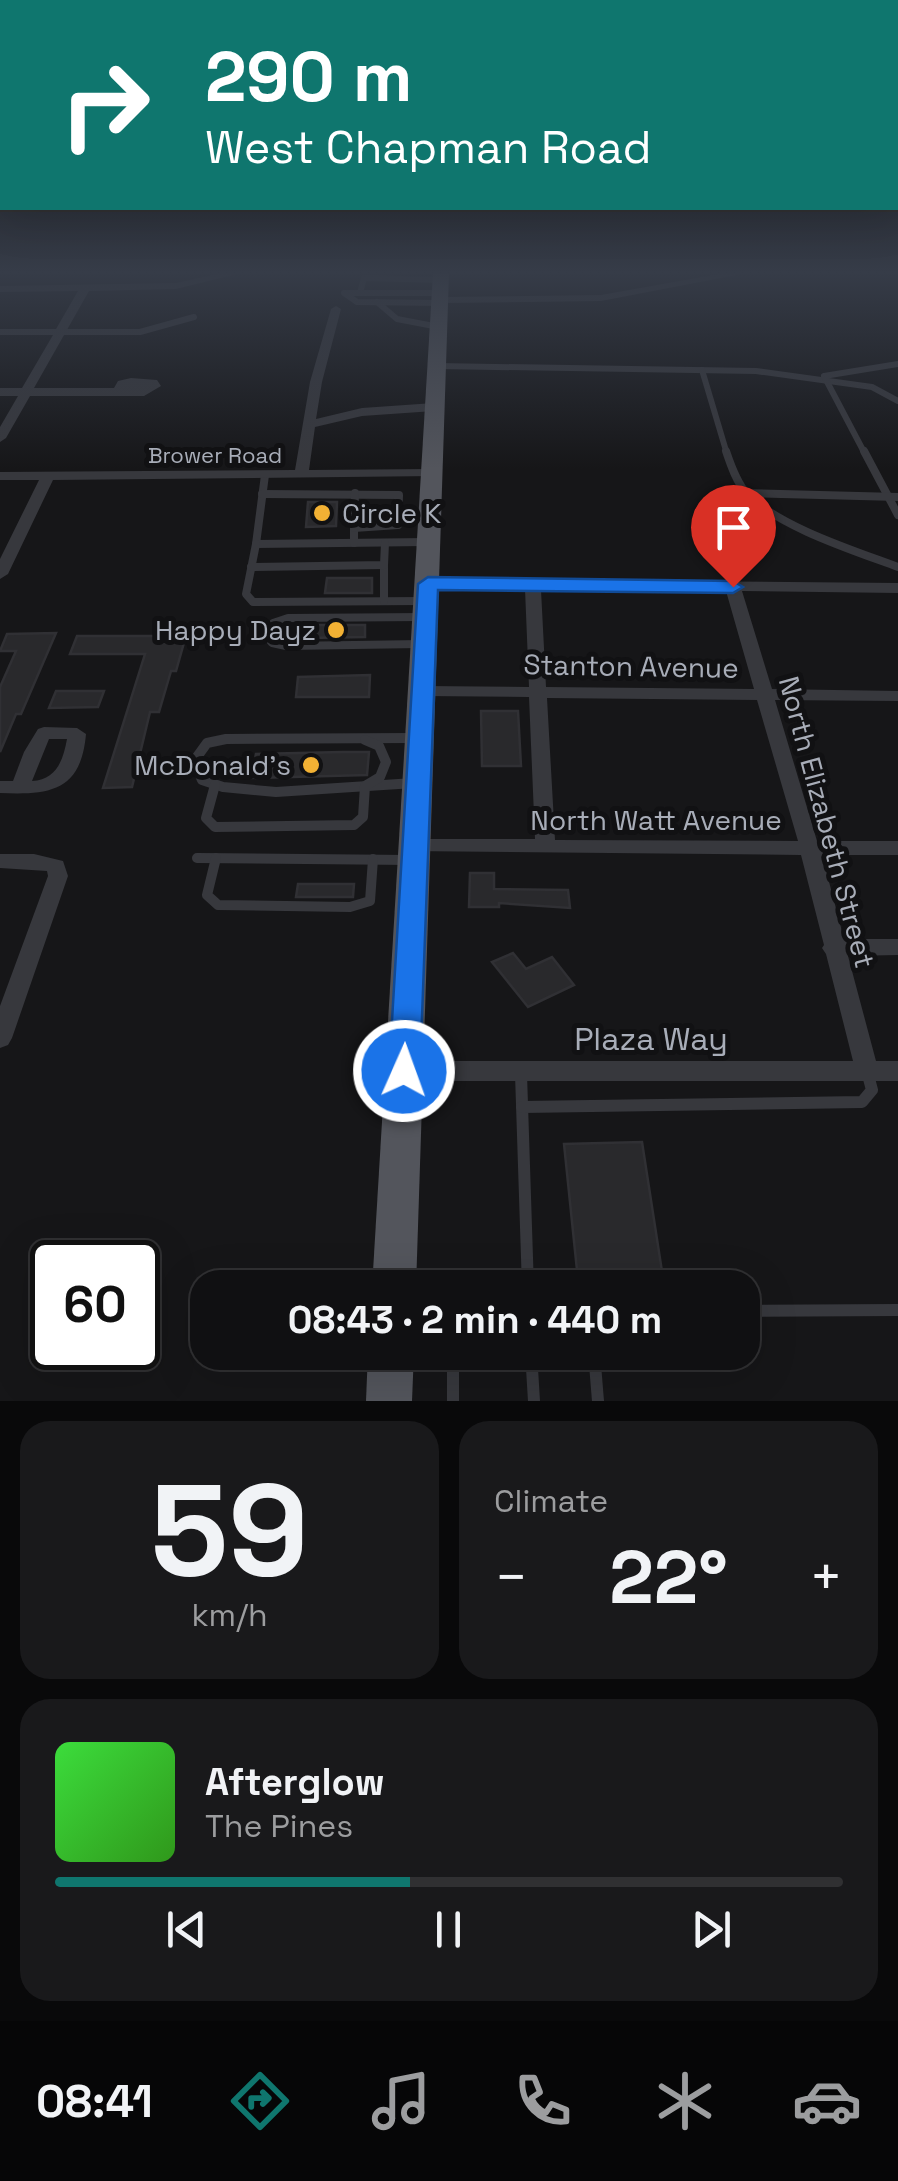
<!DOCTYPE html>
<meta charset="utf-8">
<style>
:root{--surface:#101012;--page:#19191b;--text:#f1f3f6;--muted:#9c9d9f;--line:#303032;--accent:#0f766e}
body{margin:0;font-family:"Space Grotesk",sans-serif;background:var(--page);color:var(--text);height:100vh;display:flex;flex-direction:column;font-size:38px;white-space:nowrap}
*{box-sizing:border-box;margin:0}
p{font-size:32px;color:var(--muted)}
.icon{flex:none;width:55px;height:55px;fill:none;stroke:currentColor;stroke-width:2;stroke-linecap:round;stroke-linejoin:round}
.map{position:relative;height:1401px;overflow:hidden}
.side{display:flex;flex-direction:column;gap:20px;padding:20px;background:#09090a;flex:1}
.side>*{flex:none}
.top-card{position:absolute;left:0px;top:0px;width:900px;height:210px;box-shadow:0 10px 40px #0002,0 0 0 2px var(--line);background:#0f766e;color:#fff;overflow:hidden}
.speed{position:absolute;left:30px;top:1240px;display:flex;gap:20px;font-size:50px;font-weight:700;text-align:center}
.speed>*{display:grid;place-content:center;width:130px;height:130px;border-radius:50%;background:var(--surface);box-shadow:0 10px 40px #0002,0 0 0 2px var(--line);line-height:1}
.speed .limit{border:5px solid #111;border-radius:15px;background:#fff;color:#111}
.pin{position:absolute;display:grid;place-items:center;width:85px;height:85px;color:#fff;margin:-102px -42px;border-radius:50% 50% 50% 0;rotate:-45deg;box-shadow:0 0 10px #0007}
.pin .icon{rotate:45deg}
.me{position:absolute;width:110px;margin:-55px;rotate:2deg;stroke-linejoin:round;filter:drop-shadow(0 0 8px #0008)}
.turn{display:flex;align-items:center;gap:35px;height:210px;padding:0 40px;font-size:45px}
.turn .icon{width:130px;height:130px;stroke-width:2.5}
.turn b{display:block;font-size:70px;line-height:85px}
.big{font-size:75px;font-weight:700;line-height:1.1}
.side .card{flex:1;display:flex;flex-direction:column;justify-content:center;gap:15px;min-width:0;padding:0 35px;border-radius:30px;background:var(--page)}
.side .dial{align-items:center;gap:0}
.dial b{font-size:130px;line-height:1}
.song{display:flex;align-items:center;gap:30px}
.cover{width:120px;height:120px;border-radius:15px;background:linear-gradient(135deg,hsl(120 70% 55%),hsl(110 70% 35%))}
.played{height:10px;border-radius:5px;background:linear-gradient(90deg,var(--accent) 45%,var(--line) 45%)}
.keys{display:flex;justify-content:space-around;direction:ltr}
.heat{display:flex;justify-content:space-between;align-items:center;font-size:55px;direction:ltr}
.side .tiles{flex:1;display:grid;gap:20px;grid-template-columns:1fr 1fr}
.card:last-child{grid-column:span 2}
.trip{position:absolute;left:190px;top:1270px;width:570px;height:100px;border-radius:30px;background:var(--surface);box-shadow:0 10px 40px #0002,0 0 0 2px var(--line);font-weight:700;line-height:100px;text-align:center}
.dock{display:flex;height:160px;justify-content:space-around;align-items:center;background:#060607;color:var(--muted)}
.dock .icon{width:70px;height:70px}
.dock .selected{color:var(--accent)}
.dock b{font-size:45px;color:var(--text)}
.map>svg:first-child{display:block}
.building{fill:#29292c;stroke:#303034;stroke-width:2.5}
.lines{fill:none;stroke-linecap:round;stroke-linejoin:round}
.service-far3{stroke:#37383d;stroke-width:6}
.service-far2{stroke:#37383d;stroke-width:8}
.service-far1{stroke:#37383d;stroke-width:10}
.service{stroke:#37383d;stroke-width:12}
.minor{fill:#37383d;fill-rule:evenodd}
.primary{fill:#53555c;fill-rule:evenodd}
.route{fill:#1a73e8;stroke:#114b97;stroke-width:2.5}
.poi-dot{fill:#f2b134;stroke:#111113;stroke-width:4}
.labels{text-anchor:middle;stroke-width:10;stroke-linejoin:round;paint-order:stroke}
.far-street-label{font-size:22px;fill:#a8adb8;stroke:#111113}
.poi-label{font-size:28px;fill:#a8adb8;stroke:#111113;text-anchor:end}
.street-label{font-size:28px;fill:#a8adb8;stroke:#111113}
.near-street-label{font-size:32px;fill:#a8adb8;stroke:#111113}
</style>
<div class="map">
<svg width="898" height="1401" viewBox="0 0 898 1401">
<rect width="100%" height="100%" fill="#161618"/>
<g class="building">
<path d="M 308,502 L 337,502 L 336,526 L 306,527 Z"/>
<path d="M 327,578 L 372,578 L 372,593 L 325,593 Z"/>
<path d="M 308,625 L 365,625 L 365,637 L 307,638 Z"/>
<path d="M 156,632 L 187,632 L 176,671 L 171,671 L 159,712 L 150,712 L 132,787 L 103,788 L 145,654 L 70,654 L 77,636 L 155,636 Z"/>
<path d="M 56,633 L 21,714 L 16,714 L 0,752 L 0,687 L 16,651 L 0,651 L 7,634 Z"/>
<path d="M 370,675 L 369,697 L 296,697 L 298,677 Z"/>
<path d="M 56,691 L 104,691 L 98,707 L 49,708 Z"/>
<path d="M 481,711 L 518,711 L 521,766 L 482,766 Z"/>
<path d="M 342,752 L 369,752 L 367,775 L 251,778 L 256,754 Z"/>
<path d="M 470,873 L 494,873 L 494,889 L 568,890 L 570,908 L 499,903 L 499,907 L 469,907 Z"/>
<path d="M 298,884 L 354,884 L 353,897 L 296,897 Z"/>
<path d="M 513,953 L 526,969 L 552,957 L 574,985 L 528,1007 L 492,962 Z"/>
<path d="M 642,1142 L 663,1278 L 578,1280 L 564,1144 Z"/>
</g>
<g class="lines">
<g class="service-far3">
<path d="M 360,293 L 364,278 L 441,280"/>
<path d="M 441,293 L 344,293 L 357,302 L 441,303"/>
<path d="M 377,302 L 397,319 L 439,327"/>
<path d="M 60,332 L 140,332 L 194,317"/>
<path d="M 437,366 L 756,371 L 872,387 L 898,401"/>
<path d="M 702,370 L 727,454"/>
<path d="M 865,454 L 824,376 L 898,364"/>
</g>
<g class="service-far2">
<path d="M 726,451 C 731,466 737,483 747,494 C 779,527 855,551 898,567"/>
<path d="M 864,451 L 898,515"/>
<path d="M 265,475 L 256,544 L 426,542"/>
<path d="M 746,493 L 898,497"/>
<path d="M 262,494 L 399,495 L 398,525 L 354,528 L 354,543"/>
<path d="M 354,528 L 355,493"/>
<path d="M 256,544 L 246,594 L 253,602 L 424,601"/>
<path d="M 384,565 L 384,601"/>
<path d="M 251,567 L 384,565 L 385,543"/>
<path d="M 421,644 L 286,646 L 272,643 L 266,636 L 273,623 L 288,618 L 423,617"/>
</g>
<g class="service-far1">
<path d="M 413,738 L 226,739 L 207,743 L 194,761 L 202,780 L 223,787 L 276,792 L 414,783"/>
<path d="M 215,785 L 206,818 L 215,827 L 354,825 L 363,817 L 365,786 L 380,777 L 386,762 L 379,746 L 365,740"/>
<path d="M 197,858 L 409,860"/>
<path d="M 216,858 L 207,895 L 218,905 L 350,907 L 370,901 L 373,859"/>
</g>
<g class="service">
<path d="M 521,1074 L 528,1288"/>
<path d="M 522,1107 L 862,1102 L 872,1090 L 867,1071"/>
<path d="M 742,1311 L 898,1310"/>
<path d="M 453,1352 L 453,1401"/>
<path d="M 531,1352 L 534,1401"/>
<path d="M 594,1352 L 598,1401"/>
</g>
<g class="minor">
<path d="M 221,273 L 241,273 L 176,289 L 89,291 L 34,388 L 114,388 L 118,381 L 131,378 L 157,380 L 161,386 L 144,396 L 30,396 L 6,438 L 0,442 L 0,427 L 18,396 L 0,396 L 0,388 L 22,388 L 53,335 L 0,335 L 0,329 L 56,329 L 78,291 L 0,292 L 0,286 L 176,283 Z"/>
<path d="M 724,273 L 747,273 L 601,301 L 441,303 L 436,300 L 441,297 L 601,295 Z"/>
<path d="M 336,306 L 341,309 L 322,382 L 316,419 L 362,408 L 434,403 L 440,407 L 434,411 L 362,416 L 315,427 L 309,470 L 431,469 L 436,470 L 436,476 L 53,480 L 8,574 L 0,579 L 0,559 L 39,480 L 0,480 L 0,472 L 295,470 L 310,382 L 331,309 Z"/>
<path d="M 428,579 L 898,583 L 898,593 L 742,591 L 772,689 L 898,691 L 898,701 L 775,700 L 817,841 L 898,841 L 898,855 L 822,855 L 844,939 L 898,939 L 898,955 L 848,956 L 876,1061 L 898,1061 L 898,1081 L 405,1081 L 397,1078 L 393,1071 L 397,1064 L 405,1061 L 853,1061 L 826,954 L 822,948 L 824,945 L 801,855 L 407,851 L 404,846 L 407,841 L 414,839 L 535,839 L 529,697 L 423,696 L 414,691 L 423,686 L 529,687 L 525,589 L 423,587 L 420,584 ZM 541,590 L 726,591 L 754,689 L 546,687 ZM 547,698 L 757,700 L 798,841 L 555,840 Z"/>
<path d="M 44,727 L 77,728 L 86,734 C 81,792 49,795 0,793 L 0,781 L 13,781 L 24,752 L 38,729 ZM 49,739 L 67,739 C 63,761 56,780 32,781 Z"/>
<path d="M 0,854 L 34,854 L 63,861 L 68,876 L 12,1038 L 8,1045 L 0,1048 L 0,1006 L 48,876 L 47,871 L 0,868 Z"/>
</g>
<g class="primary">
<path d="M 433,273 L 449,273 L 416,1288 L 372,1288 Z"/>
<path d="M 368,1352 L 414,1352 L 412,1401 L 366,1401 Z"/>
</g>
</g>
<linearGradient id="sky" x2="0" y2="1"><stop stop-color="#0c0c0d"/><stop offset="0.58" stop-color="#363c48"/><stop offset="1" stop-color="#363c48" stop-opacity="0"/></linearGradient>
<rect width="898" height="469" fill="url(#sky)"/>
<path class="route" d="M 428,577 L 733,581 L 743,587 L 733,593 L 438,590 L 420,1071 L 416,1080 L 404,1084 L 393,1080 L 389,1071 L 418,584 Z"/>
<g class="poi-dot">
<circle cx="322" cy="513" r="10"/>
<circle cx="336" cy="630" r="10"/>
<circle cx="311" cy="765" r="10"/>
</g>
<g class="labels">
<g class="far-street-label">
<text x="215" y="463">Brower Road</text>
</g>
<g class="poi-label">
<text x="342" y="523" text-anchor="start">Circle K</text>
<text x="316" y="640">Happy Dayz</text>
<text x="291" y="775">McDonald's</text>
</g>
<g class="street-label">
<text transform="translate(631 666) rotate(1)" y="10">Stanton Avenue</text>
<text x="656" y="830">North Watt Avenue</text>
<text transform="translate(827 822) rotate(75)" y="10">North Elizabeth Street</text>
</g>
<g class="near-street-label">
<text x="651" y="1050">Plaza Way</text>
</g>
</g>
</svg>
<div class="speed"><div class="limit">60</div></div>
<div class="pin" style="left:733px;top:587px;background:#d93025"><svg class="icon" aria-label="arrive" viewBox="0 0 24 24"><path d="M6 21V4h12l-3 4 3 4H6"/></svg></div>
<svg class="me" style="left:404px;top:1071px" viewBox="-20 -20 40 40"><circle r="17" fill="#1a73e8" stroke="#fff" stroke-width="3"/><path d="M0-11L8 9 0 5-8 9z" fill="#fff"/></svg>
<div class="trip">08:43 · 2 min · 440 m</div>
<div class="top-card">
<div class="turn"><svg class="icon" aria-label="right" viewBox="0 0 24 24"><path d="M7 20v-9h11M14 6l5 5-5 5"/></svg><div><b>290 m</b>West Chapman Road</div></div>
</div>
</div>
<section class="side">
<div class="tiles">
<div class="card dial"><b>59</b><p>km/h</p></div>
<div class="card"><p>Climate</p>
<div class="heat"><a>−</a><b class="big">22°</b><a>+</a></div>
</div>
<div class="card">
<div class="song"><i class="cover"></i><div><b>Afterglow</b><p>The Pines</p></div></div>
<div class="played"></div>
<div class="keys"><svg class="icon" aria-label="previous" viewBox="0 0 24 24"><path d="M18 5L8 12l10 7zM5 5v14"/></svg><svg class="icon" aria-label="pause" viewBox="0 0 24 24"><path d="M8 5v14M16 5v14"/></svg><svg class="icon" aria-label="next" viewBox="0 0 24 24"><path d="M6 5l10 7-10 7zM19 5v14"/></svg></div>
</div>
</div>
</section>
<nav class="dock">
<b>08:41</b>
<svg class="icon selected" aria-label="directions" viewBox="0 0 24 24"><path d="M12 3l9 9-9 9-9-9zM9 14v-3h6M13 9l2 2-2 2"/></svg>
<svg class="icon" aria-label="music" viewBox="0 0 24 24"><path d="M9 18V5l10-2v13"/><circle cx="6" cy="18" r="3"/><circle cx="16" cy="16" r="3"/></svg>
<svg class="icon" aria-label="phone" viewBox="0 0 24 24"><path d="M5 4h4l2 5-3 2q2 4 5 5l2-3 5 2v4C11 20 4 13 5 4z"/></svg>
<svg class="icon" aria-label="climate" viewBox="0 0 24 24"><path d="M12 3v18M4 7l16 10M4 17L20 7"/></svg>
<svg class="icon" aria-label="car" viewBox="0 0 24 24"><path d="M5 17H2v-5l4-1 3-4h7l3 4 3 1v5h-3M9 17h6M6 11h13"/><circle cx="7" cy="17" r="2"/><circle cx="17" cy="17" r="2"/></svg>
</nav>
